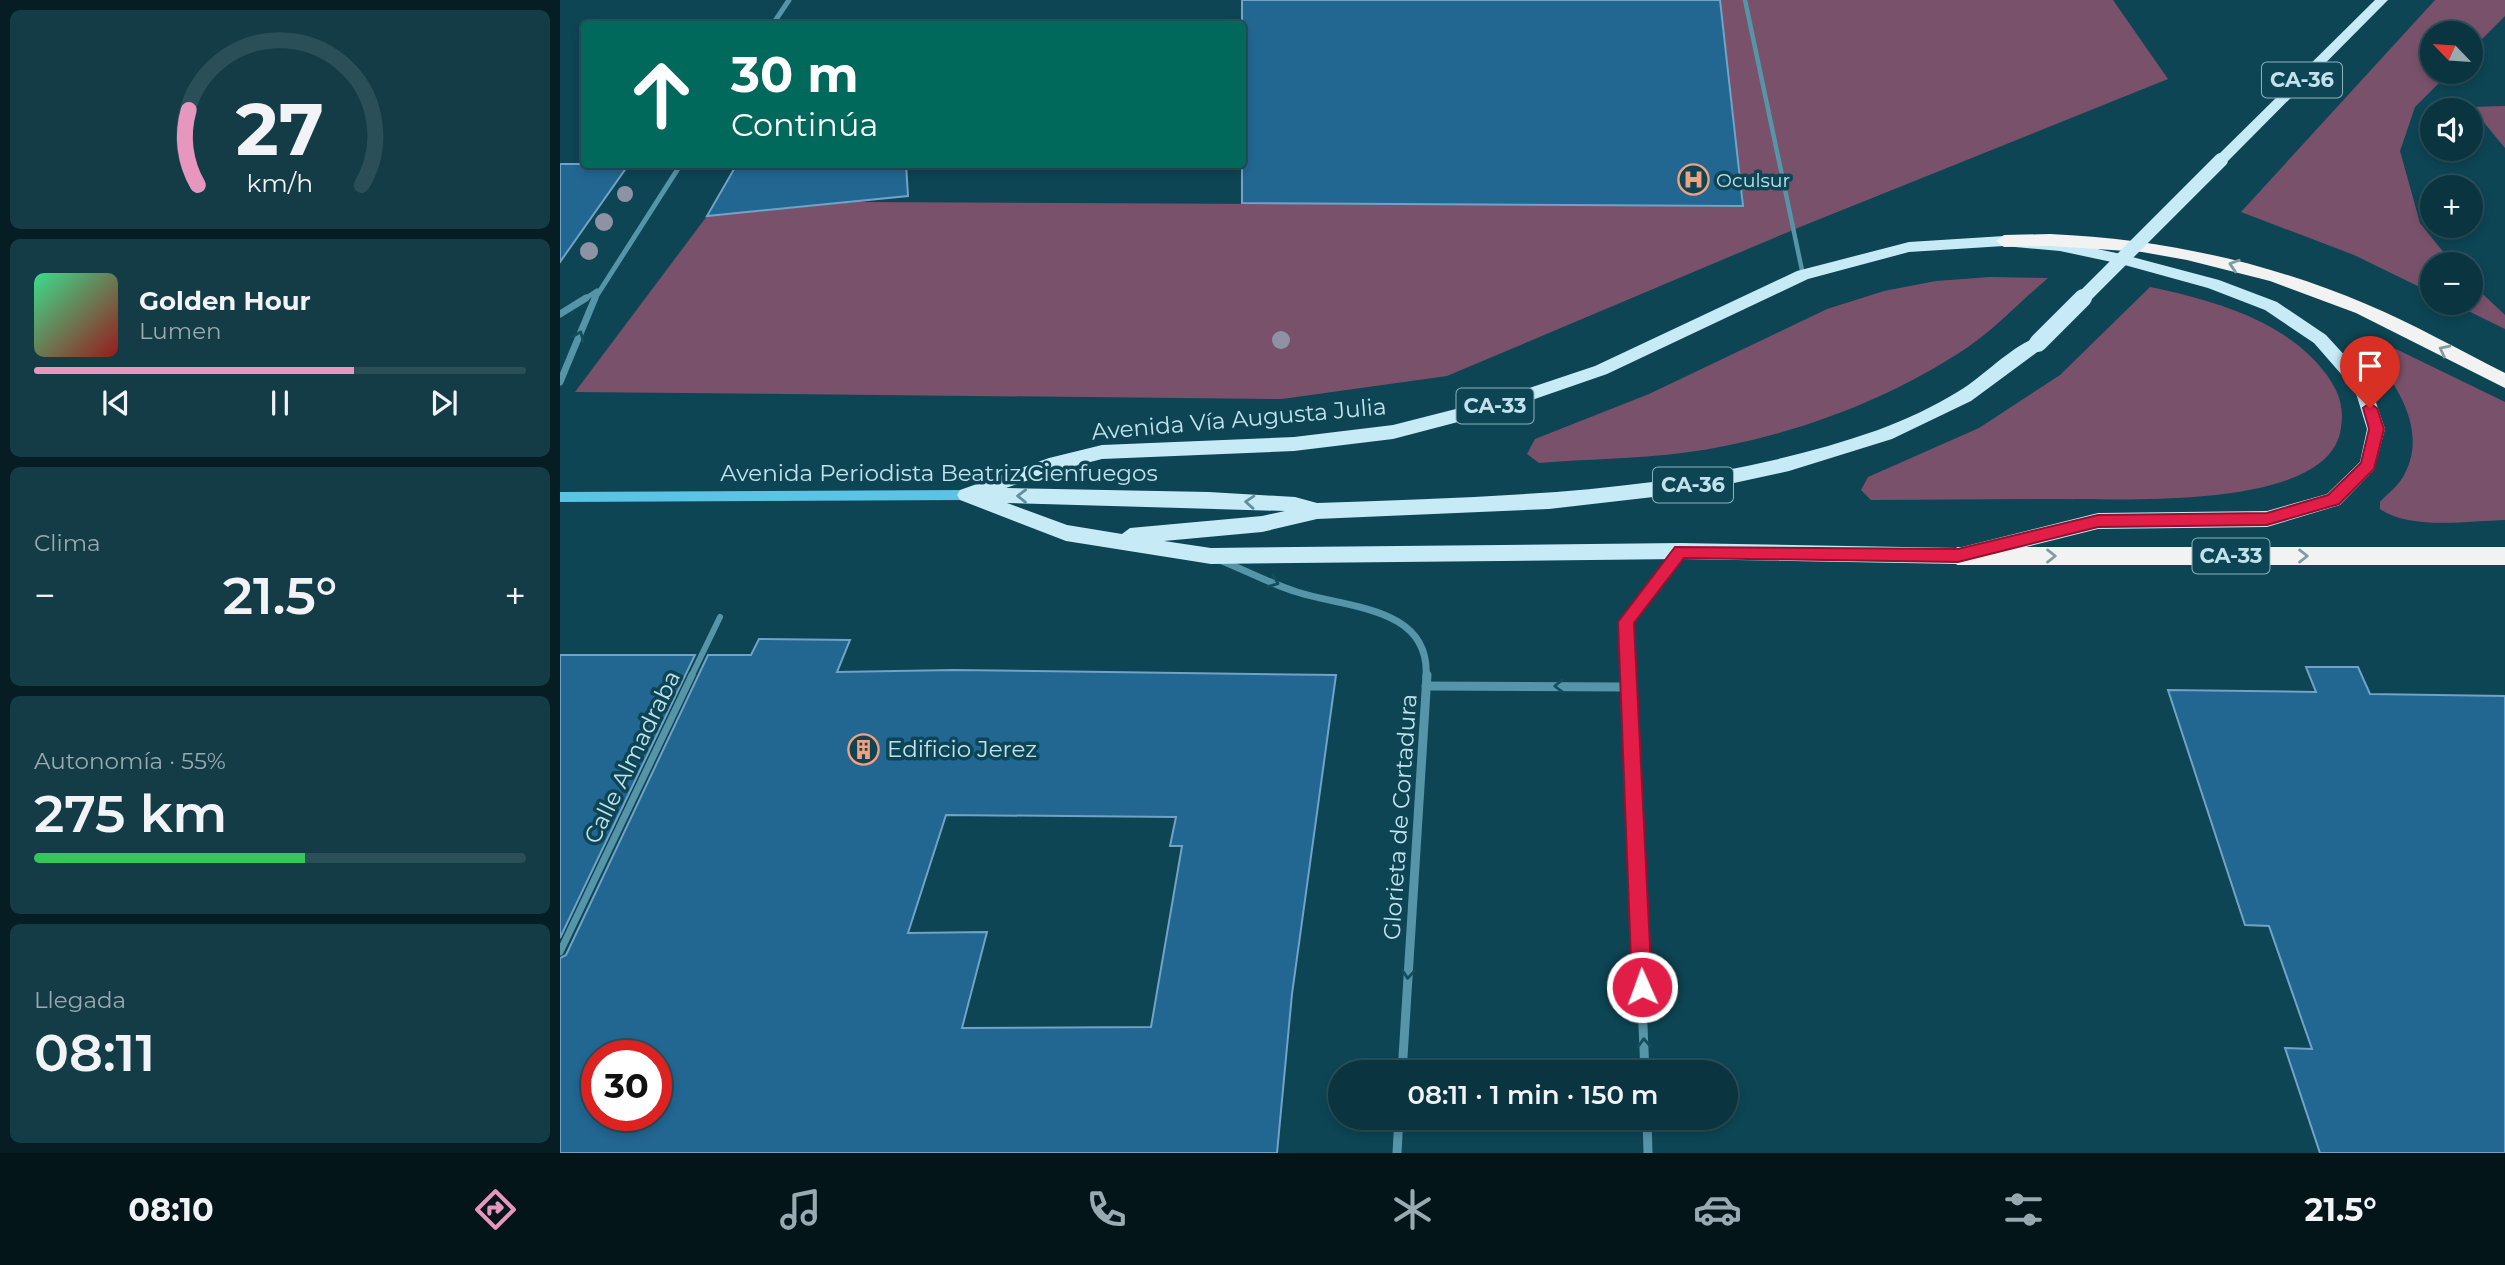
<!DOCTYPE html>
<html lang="es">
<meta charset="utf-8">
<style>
:root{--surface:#0a343f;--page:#133c46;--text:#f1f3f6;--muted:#99aab0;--line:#2a4f59;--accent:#e797bd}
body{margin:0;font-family:Montserrat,sans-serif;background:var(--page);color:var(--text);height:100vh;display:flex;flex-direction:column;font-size:26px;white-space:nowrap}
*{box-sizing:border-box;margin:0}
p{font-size:23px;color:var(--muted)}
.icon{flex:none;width:38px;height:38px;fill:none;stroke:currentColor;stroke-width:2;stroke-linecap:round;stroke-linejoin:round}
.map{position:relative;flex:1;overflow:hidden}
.panel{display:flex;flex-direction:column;gap:10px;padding:10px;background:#061d23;width:560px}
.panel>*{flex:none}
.banner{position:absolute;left:21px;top:21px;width:665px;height:147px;border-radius:7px;box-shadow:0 4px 10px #0003,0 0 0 2px var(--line);background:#00695c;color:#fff;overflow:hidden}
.needle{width:46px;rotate:295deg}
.buttons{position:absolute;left:1860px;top:21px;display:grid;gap:14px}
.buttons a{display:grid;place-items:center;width:63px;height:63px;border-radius:50%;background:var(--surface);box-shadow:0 4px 10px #0003,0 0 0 2px var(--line);font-size:35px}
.speed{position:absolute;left:21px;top:1040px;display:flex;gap:14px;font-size:35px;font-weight:700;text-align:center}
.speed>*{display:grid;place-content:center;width:91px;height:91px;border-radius:50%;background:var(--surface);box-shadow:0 4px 10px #0003,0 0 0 2px var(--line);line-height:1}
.speed .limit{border:10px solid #d22;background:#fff;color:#111}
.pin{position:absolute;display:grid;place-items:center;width:60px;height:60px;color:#fff;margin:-72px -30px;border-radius:50% 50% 50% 0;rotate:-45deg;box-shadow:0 0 7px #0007}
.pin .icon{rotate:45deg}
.me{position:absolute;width:77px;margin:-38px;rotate:358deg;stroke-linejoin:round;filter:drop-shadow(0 0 5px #0008)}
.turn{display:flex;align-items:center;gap:24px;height:147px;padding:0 35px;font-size:32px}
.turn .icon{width:91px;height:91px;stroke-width:2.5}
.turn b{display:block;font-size:49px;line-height:60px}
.big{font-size:52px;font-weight:600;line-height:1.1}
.panel .tile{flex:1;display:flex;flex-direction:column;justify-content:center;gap:10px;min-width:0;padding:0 24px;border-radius:10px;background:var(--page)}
.panel .dial{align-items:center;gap:0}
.dial svg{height:182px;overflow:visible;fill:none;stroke:var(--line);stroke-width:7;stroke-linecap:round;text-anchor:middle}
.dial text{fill:var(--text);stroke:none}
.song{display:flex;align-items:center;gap:21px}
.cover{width:84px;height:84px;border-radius:10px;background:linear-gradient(135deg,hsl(150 70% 55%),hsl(0 70% 35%))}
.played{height:7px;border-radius:4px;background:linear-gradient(90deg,var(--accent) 65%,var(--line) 65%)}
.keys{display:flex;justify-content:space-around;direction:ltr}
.heat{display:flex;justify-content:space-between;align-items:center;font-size:38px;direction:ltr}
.charge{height:10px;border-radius:5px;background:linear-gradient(90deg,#34c759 55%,var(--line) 0)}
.trip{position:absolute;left:768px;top:1060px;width:410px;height:70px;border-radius:35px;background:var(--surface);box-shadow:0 4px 10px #0003,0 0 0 2px var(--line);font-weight:600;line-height:70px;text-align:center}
.tabs{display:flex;height:112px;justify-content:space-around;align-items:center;background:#041519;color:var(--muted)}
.tabs .icon{width:49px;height:49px}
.tabs .on{color:var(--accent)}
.tabs b{font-size:32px;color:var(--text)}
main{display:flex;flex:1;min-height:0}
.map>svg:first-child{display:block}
.green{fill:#79516b}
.building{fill:#226692;stroke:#71a3c7;stroke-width:2;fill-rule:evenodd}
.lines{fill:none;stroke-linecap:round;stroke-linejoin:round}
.pedestrian-far2{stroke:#5694a8;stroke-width:4.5}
.pedestrian-far1{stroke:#5694a8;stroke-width:6}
.pedestrian{stroke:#5694a8;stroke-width:7}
.minor-far2{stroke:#5694a8;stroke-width:5}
.minor-far1{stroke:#5694a8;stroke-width:7}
.minor{stroke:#5694a8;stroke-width:9}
.secondary{fill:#5bc4e4;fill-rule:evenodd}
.trunk{fill:#c6eaf6;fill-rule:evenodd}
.motorway{fill:#f2f2f2;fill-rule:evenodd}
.trunk-bridge-far1{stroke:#c6eaf6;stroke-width:14}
.trunk-bridge{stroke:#c6eaf6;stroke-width:18}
.tree{fill:#8d92a5}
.oneway{stroke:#809ca3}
.oneway2{stroke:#144d5c}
.oneway3{stroke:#608f9d}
.route{fill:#e11d48;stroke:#92132f;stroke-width:2}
.labels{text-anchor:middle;stroke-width:7;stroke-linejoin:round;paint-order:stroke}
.far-poi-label{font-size:19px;fill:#c1e2ed;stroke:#0d4554;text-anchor:start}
.shield{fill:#0d4554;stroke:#8bb3bf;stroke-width:2}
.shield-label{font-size:21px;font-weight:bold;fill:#c1e2ed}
.street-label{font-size:23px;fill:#c1e2ed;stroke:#0d4554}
.poi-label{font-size:23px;fill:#c1e2ed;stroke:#0d4554;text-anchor:start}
</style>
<main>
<section class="panel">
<div class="tile dial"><svg viewBox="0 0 100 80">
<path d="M14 69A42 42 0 1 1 86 69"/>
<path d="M14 69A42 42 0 0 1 10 36" stroke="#e797bd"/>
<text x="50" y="56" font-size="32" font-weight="700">27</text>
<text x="50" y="72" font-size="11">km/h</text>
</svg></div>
<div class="tile">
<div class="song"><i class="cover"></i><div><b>Golden Hour</b><p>Lumen</p></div></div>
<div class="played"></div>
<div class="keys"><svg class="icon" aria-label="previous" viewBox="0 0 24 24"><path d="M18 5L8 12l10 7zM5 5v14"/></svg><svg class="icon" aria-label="pause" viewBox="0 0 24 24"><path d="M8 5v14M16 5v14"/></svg><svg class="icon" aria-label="next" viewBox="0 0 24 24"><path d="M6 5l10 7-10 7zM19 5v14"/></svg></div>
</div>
<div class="tile"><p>Clima</p>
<div class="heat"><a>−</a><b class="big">21.5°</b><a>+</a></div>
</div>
<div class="tile"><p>Autonomía · 55%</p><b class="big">275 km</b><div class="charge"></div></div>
<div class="tile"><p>Llegada</p><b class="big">08:11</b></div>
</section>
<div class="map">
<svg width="1945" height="1153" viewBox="0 0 1945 1153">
<rect width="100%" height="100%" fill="#0d4554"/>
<g class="green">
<path d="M 1160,0 L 1553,0 L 1608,79 L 1240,227 L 887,376 L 722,399 L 15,392 L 147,216 L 296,202 L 1182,206 Z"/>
<path d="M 1875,0 L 1945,0 L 1945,16 L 1911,50 L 1911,33 L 1872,33 L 1872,72 L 1890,72 L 1855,107 L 1840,151 L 1860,223 L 1893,264 L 1872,264 L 1872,293 L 1794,255 L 1681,212 Z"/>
<path d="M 1945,106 L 1945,148 L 1911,107 Z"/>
<path d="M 1430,277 L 1488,278 C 1462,300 1436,328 1408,347 C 1325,403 1221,440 1122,453 C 1075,459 1026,459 979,463 L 967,454 L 975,439 L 1089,394 L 1267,309 L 1324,291 L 1376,281 Z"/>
<path d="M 1911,283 L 1945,315 L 1945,329 L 1892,303 L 1911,303 Z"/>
<path d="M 1590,287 C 1652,300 1726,320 1766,374 C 1780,393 1785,409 1780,433 C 1762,512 1554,498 1491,499 C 1431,499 1371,500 1311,500 L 1301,490 L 1308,477 L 1419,428 L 1500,375 Z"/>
<path d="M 1822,347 L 1836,349 L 1945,402 L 1945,520 C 1909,521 1849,530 1820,509 L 1820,502 C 1827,494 1838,486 1843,477 C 1868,434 1840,390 1814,356 L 1814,349 Z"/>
</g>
<g class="building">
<path d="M 682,0 L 1160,0 L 1183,206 L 682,203 Z"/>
<path d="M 0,164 L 69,164 L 0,262 Z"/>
<path d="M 177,164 L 346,164 L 348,196 L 147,216 Z"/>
<path d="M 199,639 L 290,640 L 277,672 L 394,670 L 776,675 L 732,994 L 717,1153 L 0,1153 L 0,958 L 6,955 L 148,655 L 191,655 ZM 386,815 L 616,817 L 610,846 L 622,846 L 591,1027 L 402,1028 L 427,932 L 348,933 ZM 37,1055 L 96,1055 L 96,1115 L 37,1115 Z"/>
<path d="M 0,655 L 135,655 L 0,938 Z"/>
<path d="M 1746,667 L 1798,667 L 1810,694 L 1945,696 L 1945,1153 L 1760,1153 L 1725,1048 L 1752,1049 L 1709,926 L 1685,925 L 1608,690 L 1756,692 Z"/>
</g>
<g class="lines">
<path class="pedestrian-far2" d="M 1185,0 L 1243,275"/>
<path class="pedestrian-far1" d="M 131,677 L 160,617"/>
<path class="pedestrian" d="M 0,952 L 132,675"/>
<g class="minor-far2">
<path d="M 213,24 L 229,0"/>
<path d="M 23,300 L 37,291"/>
<path d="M 34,300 L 121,164"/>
</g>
<g class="minor-far1">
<path d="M 0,314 L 26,298"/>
<path d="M 0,382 L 35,298"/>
<path d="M 662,561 C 687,571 711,584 737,592 C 786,608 871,606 866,677"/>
<path d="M 1068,677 L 1066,622 L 1120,552"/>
</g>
<g class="minor">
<path d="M 1068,675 L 1085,1073"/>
<path d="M 866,686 L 1067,687"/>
<path d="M 842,1073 L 867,675"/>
<path d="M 1087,1118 L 1088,1153"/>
<path d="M 837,1153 L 839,1118"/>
</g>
<path class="secondary" d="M 406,490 L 413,495 L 406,500 L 0,502 L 0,492 Z"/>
<g class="trunk">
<path d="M 1815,0 L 1828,0 L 1666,163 L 1656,163 L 1656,157 Z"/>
<path d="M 1444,236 L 1500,241 L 1561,254 L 1659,280 L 1717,302 L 1766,335 L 1809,382 L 1825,429 L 1814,470 L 1780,505 L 1707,527 L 1538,529 L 1398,564 L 1120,559 L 651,564 L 506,541 L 400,500 L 397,495 L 400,490 L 489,458 L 542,445 L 734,437 L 833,425 L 939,398 L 1035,366 L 1237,271 L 1349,242 ZM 1444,246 L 1500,251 L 1561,264 L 1648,288 L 1705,310 L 1754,343 L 1795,390 L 1807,429 L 1800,462 L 1767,494 L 1707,511 L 1538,513 L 1398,548 L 1120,543 L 651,548 L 604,541 L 702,532 L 757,519 L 989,509 L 1128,493 L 1229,471 L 1332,439 L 1411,401 L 1484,347 L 1486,343 L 1484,339 L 1478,337 C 1452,345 1424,376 1399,391 C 1375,406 1345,420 1318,430 C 1135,494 948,496 757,503 L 735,497 L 649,492 L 446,488 L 491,472 L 542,459 L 734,451 L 833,439 L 940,411 L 1047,374 L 1248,279 L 1349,252 ZM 447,503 L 725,511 L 702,516 L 570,528 L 562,534 L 507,525 Z"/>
</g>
<g class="motorway">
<path d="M 1490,234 C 1600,239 1705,261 1806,304 C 1854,324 1899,350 1945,373 L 1945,388 L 1796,313 L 1710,281 L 1627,260 L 1582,252 L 1490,246 L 1444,247 L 1436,241 L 1444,235 Z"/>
<path d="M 1398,547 L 1945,547 L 1945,565 L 1398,565 L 1391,562 L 1388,556 L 1391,550 Z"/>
</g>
<path class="trunk-bridge-far1" d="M 1521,300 L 1661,160"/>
<path class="trunk-bridge" d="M 1478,343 L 1523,298"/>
</g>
<g class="tree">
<circle cx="65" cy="194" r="8"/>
<circle cx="44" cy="222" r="9"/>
<circle cx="29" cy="251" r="9"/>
<circle cx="721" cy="340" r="9"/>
</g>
<defs><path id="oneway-chevron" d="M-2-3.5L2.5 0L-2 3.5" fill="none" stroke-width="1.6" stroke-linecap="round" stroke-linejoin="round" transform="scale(1.75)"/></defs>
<g class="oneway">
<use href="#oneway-chevron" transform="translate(1674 265) rotate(-162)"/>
<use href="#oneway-chevron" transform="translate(1884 350) rotate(-153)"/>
<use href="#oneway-chevron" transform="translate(1491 556)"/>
<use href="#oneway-chevron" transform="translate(1743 556)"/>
</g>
<g class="oneway2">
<use href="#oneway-chevron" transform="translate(19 336) rotate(-67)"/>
<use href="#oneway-chevron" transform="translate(714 582) rotate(22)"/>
<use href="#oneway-chevron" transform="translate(999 686) rotate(-180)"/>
<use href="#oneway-chevron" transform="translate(848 974) rotate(94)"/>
<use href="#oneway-chevron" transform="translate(1084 1043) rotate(-92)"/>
</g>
<g class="oneway3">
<use href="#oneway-chevron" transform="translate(462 496) rotate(-179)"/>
<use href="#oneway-chevron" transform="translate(690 502) rotate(-176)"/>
</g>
<path class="route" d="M 1810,403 L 1817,408 L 1824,429 L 1814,469 L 1779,504 L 1707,525 L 1538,527 L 1398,562 L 1124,558 L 1074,623 L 1092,987 L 1089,994 L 1082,997 L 1075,994 L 1072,987 L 1058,622 L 1115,547 L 1398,549 L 1538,515 L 1707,513 L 1768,495 L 1801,463 L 1809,429 L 1803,408 Z"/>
<defs>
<symbol id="hospital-ring" viewBox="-11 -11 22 22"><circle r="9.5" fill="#0d4554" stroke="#f3a081" stroke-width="1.5"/><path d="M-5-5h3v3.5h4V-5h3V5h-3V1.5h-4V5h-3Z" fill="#f3a081"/></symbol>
<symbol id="building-ring" viewBox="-11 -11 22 22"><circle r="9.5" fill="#0d4554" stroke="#f3a081" stroke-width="1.5"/><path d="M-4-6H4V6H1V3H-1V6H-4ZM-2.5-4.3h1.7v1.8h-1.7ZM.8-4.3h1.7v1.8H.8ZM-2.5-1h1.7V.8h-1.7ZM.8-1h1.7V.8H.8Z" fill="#f3a081"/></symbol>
</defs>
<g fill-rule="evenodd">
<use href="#hospital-ring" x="1116" y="162" width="35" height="35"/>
<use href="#building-ring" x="286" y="732" width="35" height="35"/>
</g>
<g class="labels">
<g class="far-poi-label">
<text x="1156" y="187">Oculsur</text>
</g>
<g class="shield">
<rect x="1702" y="62.5" width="80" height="35" rx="5"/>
<rect x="896.5" y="388.5" width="77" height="35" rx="5"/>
<rect x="1093" y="467.5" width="80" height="35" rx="5"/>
<rect x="1632.5" y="538.5" width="77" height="35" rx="5"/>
</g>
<g class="shield-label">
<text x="1742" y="87">CA-36</text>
<text x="935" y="413">CA-33</text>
<text x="1133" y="492">CA-36</text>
<text x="1671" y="563">CA-33</text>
</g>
<g class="street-label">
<text transform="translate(679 419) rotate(-5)" y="8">Avenida Vía Augusta Julia</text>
<text x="379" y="481">Avenida Periodista Beatriz Cienfuegos</text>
<text transform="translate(72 757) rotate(-64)" y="8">Calle Almadraba</text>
<text transform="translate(840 817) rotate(-86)" y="8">Glorieta de Cortadura</text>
</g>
<g class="poi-label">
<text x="327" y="757">Edificio Jerez</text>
</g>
</g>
</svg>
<div class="buttons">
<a><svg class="needle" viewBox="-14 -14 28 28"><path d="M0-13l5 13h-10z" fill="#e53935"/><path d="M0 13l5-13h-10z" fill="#99aab0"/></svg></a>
<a><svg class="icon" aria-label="sound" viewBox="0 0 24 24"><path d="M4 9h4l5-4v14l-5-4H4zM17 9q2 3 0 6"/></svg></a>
<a>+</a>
<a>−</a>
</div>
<div class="speed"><div class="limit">30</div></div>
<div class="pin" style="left:1810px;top:408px;background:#d93025"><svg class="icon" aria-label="arrive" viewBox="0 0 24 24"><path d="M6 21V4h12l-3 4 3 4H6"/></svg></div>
<svg class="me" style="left:1082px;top:987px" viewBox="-20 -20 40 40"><circle r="17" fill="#e11d48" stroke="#fff" stroke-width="3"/><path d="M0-11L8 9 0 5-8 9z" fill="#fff"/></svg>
<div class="trip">08:11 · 1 min · 150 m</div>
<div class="banner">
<div class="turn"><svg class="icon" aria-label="ahead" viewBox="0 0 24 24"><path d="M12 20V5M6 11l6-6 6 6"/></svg><div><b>30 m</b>Continúa</div></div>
</div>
</div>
</main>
<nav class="tabs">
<b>08:10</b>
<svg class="icon on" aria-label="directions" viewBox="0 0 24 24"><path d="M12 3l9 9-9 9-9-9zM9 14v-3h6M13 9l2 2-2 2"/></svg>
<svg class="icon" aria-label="music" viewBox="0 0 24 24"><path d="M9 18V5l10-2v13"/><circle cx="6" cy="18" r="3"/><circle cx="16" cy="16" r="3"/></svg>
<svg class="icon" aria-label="phone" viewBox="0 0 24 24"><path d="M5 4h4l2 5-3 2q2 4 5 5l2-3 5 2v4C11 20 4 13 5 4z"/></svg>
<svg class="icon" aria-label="climate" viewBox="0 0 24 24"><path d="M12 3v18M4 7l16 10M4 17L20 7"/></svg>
<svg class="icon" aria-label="car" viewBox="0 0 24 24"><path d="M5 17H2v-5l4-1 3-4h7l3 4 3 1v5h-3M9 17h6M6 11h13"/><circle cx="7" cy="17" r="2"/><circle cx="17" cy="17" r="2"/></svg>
<svg class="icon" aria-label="filters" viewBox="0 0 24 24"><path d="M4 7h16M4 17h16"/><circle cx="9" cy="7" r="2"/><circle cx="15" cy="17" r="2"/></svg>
<b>21.5°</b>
</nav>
